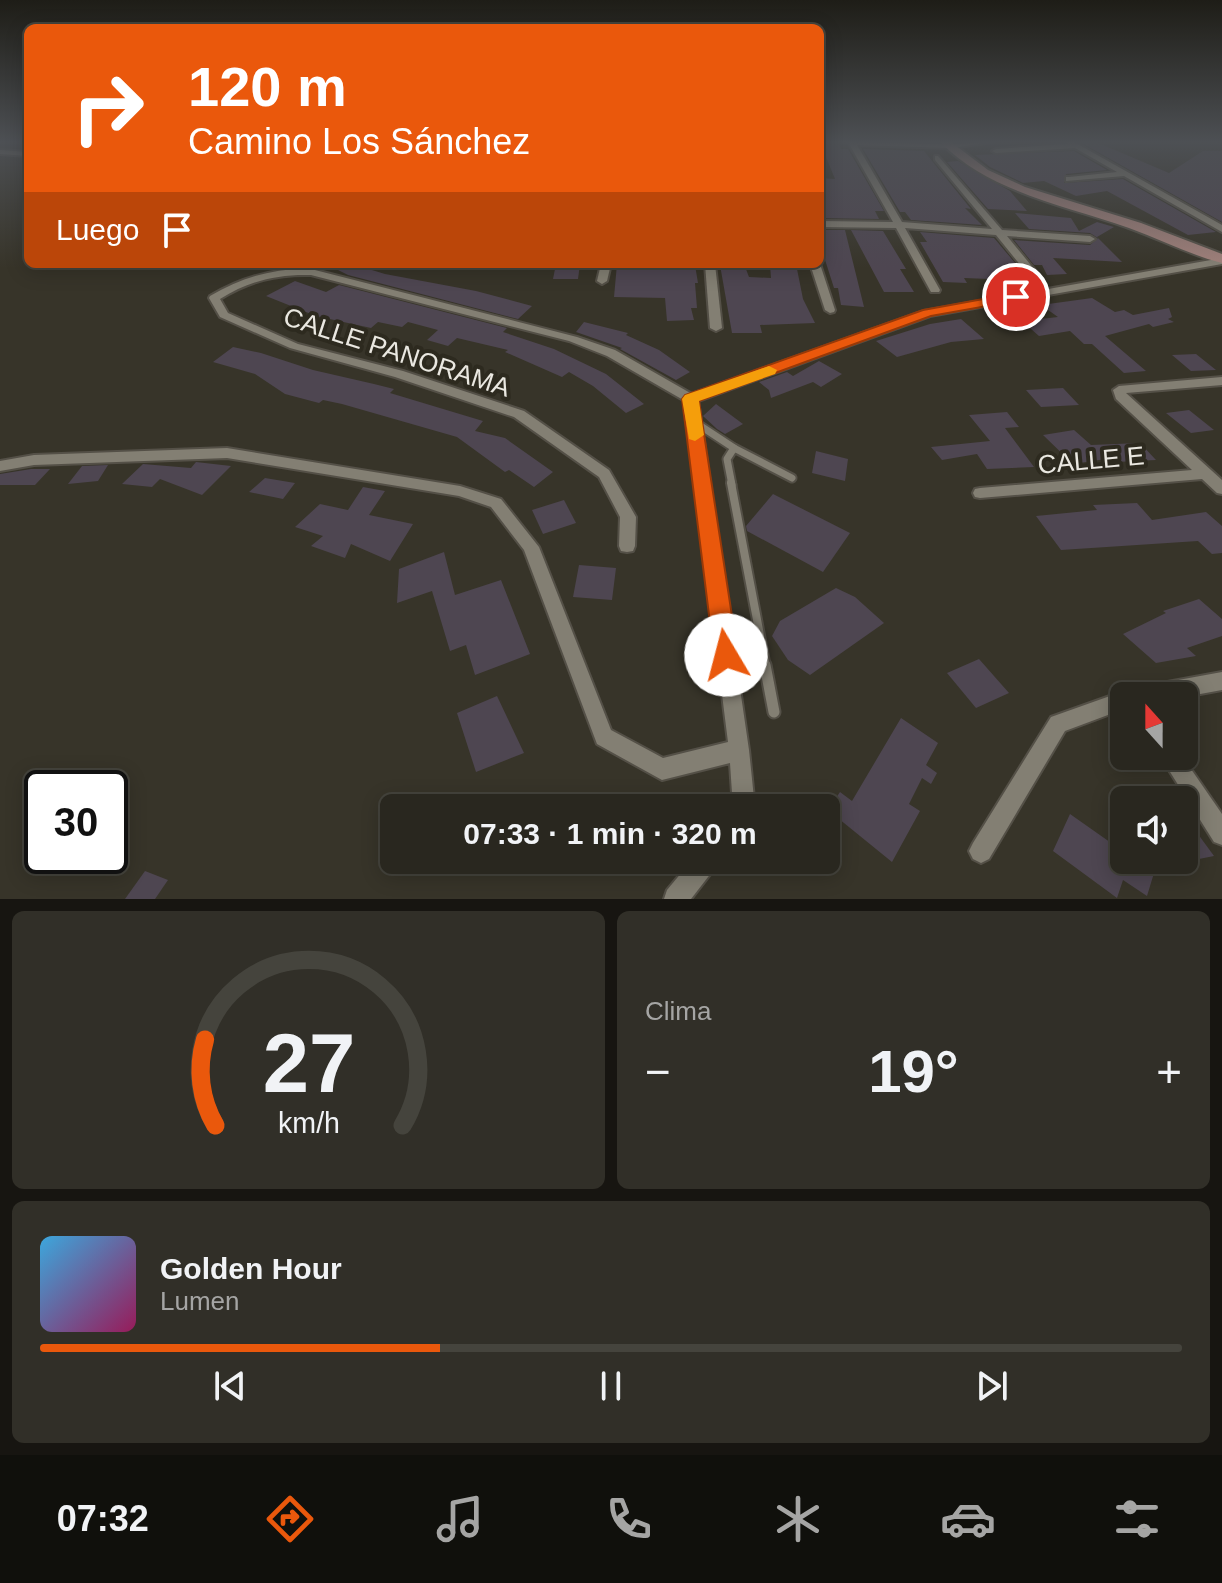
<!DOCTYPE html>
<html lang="es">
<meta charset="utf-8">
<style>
:root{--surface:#29271f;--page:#312f28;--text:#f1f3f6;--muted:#a5a5a4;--line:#45443d;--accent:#ea580c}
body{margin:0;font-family:Arial,sans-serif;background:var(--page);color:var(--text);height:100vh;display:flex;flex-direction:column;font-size:30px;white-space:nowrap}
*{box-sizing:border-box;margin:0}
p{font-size:26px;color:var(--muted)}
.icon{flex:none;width:44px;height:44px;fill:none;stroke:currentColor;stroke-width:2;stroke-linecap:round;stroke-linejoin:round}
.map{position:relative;height:899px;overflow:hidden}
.side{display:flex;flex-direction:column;gap:12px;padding:12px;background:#171511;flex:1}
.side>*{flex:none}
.top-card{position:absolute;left:24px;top:24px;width:800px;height:244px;border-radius:12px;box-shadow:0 4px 20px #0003,0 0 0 2px var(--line);background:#ea580c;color:#fff;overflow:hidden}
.needle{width:52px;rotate:339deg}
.fabs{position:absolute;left:1110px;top:682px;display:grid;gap:16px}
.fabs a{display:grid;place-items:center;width:88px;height:88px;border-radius:12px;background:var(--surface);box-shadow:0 4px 20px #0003,0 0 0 2px var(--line);font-size:40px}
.speed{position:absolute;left:24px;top:770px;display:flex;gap:16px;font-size:40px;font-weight:700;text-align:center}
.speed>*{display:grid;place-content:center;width:104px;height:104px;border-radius:50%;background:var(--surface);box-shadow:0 4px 20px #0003,0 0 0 2px var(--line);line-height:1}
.speed .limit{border:4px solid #111;border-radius:12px;background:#fff;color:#111}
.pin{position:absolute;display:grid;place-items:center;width:68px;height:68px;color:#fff;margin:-34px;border:4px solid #fff;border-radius:50%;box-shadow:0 2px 8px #0007}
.me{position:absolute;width:88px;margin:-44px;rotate:352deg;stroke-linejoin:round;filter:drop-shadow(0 0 6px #0008)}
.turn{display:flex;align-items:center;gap:28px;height:168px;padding:0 32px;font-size:36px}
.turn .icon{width:104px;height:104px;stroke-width:2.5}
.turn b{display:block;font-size:56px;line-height:68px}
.then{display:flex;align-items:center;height:76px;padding:0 32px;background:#0003;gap:16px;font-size:30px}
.big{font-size:60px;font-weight:600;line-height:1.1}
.side .widget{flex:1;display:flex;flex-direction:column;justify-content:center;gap:12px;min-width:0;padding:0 28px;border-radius:12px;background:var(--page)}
.side .dial{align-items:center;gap:0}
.dial svg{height:208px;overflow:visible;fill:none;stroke:var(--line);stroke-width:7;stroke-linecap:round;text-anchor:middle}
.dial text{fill:var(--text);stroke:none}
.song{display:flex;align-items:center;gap:24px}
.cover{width:96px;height:96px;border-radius:12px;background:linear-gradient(135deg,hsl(200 70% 55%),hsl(330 70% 35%))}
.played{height:8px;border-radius:4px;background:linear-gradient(90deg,var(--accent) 35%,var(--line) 35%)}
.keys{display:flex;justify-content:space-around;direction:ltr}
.heat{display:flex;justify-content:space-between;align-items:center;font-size:44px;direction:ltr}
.side .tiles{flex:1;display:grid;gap:12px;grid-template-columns:1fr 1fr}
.widget:last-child{grid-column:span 2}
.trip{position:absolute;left:380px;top:794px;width:460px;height:80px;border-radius:12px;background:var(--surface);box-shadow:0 4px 20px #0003,0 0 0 2px var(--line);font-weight:600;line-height:80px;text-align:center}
.tab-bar{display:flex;height:128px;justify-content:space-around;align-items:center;background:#10100c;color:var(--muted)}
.tab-bar .icon{width:56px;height:56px}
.tab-bar .selected{color:var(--accent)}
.tab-bar b{font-size:36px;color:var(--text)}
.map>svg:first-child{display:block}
.building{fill:#4e4651}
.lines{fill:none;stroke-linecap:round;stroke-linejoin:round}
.lane-far2-casing{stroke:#545047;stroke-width:11}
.lane-far1-casing{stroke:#545047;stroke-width:12}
.lane-casing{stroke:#545047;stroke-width:15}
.street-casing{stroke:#545047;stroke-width:4}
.secondary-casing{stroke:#545047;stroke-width:4}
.lane-far2{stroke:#837f73;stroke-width:7}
.lane-far1{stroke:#837f73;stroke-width:8}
.lane{stroke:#837f73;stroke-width:11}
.street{fill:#837f73;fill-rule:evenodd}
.secondary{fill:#a0807a;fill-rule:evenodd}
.route{fill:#ea580c;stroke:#983908;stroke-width:2}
.slow{fill:#f59e0b}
.labels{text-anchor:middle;stroke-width:8;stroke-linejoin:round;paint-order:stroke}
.street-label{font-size:26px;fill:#eae8e1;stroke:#2d2a1f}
</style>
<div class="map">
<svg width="1222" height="899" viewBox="0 0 1222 899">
<rect width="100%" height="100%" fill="#373429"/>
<g class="building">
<path d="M 820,142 L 838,142 L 841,149 L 848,149 L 884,211 L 875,211 L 879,219 L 820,218 L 820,178 L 835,179 Z"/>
<path d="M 1080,142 L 1096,142 L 1169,173 L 1203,151 L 1222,151 L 1222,222 Z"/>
<path d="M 863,149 L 924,151 L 971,209 L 965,208 L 982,225 L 911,220 L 905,212 L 900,212 Z"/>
<path d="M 1074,151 L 1107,170 L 1066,174 L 1064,183 L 1123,179 L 1216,232 L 1188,235 L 1107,191 L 1076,196 L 1044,181 L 1023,183 L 990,167 L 975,155 Z"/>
<path d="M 958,161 L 1010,191 L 1027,211 L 988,209 L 947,162 Z"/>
<path d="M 1015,213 L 1071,218 L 1079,231 L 1097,222 L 1114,227 L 1097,237 L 1122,262 L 1053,258 L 1067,274 L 1047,275 L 1042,265 L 1034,265 L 1014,240 L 1090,245 L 1098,238 L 1090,233 L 1029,229 Z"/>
<path d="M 820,230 L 845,230 L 864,307 L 841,305 L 838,288 L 834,288 L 820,244 Z"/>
<path d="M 851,230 L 883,231 L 906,269 L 900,269 L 914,292 L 884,292 Z"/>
<path d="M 920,232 L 994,238 L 1016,264 L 1003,265 L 1014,280 L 964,278 L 967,283 L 943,282 L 920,242 L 927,242 Z"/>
<path d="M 352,264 L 385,274 L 476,291 L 532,306 L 518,319 L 348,275 L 338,270 Z"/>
<path d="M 556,264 L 580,264 L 578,279 L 553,279 Z"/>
<path d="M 617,264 L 695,265 L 698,283 L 695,283 L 697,308 L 691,308 L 694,320 L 667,321 L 665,298 L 614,297 Z"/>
<path d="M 744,264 L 749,277 L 771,278 L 770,264 L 796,264 L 803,299 L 815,323 L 760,325 L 762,333 L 732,333 L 720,265 Z"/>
<path d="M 295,281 L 326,292 L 339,285 L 507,328 L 503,332 L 554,349 L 606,374 L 644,404 L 626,413 L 593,386 L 569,372 L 562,377 L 505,352 L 508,350 L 457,338 L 448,346 L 427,340 L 438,330 L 408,322 L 402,327 L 378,322 L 371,328 L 316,316 L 266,296 Z"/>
<path d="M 1092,298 L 1115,312 L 1124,310 L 1133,315 L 1169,308 L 1172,317 L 1168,319 L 1174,322 L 1153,327 L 1149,324 L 1105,336 L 1146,371 L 1124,373 L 1092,344 L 1084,344 L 1070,331 L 1039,336 L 1022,321 L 1058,317 L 1041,305 Z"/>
<path d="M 961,319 L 984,339 L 951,342 L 897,357 L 876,341 L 930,324 Z"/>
<path d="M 584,322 L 628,333 L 626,335 L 659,350 L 690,372 L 676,380 L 620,349 L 622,348 L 576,332 Z"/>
<path d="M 233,347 L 261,353 L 313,370 L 374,384 L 394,389 L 390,393 L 483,421 L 475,431 L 505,438 L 553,472 L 534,487 L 509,470 L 505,472 L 457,437 L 342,404 L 323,400 L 319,403 L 285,394 L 255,374 L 213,362 Z"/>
<path d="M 1196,354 L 1216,370 L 1191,371 L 1172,355 Z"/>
<path d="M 819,361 L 842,374 L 821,387 L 813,382 L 771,398 L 769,390 L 759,382 L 787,372 L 793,376 Z"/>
<path d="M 1063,388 L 1079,405 L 1041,407 L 1026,390 Z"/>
<path d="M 716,404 L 743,424 L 725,434 L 717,429 L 703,416 Z"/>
<path d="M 1189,410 L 1214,430 L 1191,433 L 1166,413 Z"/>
<path d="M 1007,412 L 1019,427 L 1005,428 L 1034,467 L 987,469 L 977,454 L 942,460 L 931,447 L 990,441 L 969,415 Z"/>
<path d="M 1074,430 L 1091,445 L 1140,443 L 1156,460 L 1116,462 L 1112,458 L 1073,464 L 1043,435 Z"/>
<path d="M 816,451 L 848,459 L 845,481 L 812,473 Z"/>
<path d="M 196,462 L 231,466 L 202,495 L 160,479 L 152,487 L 122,484 L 143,464 L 191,468 Z"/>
<path d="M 108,465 L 98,481 L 68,484 L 82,466 Z"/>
<path d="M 31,469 L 50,469 L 35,485 L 0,485 L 0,474 Z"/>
<path d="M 265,478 L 295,483 L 283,499 L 249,492 Z"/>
<path d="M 363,487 L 385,491 L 369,515 L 413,524 L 390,561 L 351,544 L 345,558 L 311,546 L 323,536 L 295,527 L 320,504 L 348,510 Z"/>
<path d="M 773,494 L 850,533 L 823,572 L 747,531 L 746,526 Z"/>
<path d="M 564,500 L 576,523 L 543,534 L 532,510 Z"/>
<path d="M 1137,503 L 1152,520 L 1206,512 L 1222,526 L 1222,553 L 1212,554 L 1198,541 L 1061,550 L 1036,516 L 1097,510 L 1093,505 Z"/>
<path d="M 444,552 L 455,595 L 501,580 L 530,654 L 475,675 L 466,645 L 450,651 L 432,591 L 397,603 L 399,569 Z"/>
<path d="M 579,565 L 616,568 L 612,600 L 573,597 Z"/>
<path d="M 836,588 L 855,597 L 884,623 L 810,675 L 788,660 L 772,636 L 780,621 Z"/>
<path d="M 1199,599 L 1222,619 L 1222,636 L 1187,648 L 1196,656 L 1156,663 L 1123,634 L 1166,613 L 1163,611 Z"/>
<path d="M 979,659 L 1009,693 L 976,708 L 947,673 Z"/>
<path d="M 497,696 L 524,753 L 476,772 L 457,713 Z"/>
<path d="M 901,718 L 938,743 L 926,765 L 937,773 L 931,784 L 922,778 L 909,804 L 920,811 L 892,862 L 828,810 L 840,792 L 852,801 Z"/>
<path d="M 1162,785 L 1173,800 L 1116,800 L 1116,793 Z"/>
<path d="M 1070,814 L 1124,852 L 1124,860 L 1135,860 L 1154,873 L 1147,896 L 1123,880 L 1117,898 L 1053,851 Z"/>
<path d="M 1184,815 L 1214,856 L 1184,862 Z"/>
<path d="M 145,871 L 168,880 L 155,899 L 125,899 Z"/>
</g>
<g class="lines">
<defs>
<g id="lane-far2">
<path d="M 696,423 L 734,448"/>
<path d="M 732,485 L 727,459 L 734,448 L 792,478"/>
</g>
<path id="lane-far1" d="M 731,483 L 766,667"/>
<path id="lane" d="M 765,665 L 774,712"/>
<g id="street">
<path d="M 848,142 L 951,144 L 992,142 L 951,148 L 857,145 L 902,222 L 992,229 L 935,160 L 935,156 L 938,156 L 1002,230 L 1090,236 L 1095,239 L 1090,242 L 1007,236 L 1039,275 L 1034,278 L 1030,277 L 996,235 L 905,228 L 940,290 L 939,292 L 931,292 L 896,228 L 820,227 L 820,221 L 893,222 Z"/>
<path d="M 1065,142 L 1074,142 L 1222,225 L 1222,232 L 1124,176 L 1066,181 L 1066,177 L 1069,177 L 1117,172 L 1075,148 L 996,153 L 992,151 L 996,149 L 1068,144 Z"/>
<path d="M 0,150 L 28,152 L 28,156 L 0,154 Z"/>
<path d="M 1222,258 L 1222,264 L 930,316 L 698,401 L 749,750 L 755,808 L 733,808 L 730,763 L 662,780 L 597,744 L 524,550 L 491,507 L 459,496 L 227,458 L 34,465 L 0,471 L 0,461 L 34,455 L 227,448 L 460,486 L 501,499 L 539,547 L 611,730 L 663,758 L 728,742 L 685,401 L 607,356 L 569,341 L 311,275 C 277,274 249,281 220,299 L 228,313 L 298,344 L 403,371 L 524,411 L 609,470 L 636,517 L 635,546 L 633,551 L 627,552 L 621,551 L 619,546 L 620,517 L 599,477 L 514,417 L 395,377 L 290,348 L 220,317 L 209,298 L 210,296 C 242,277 274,268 311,269 L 577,337 L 615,350 L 692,394 L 924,311 Z"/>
<path d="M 601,264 L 611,264 L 607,281 L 602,284 L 597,281 Z"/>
<path d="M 705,264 L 715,264 L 722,328 L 716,331 L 710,328 Z"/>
<path d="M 810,264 L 820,264 L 835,310 L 834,312 L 830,313 L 825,310 Z"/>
<path d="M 1222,377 L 1222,385 L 1126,393 L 1222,480 L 1222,494 L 1217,493 L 1202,479 L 980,498 L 975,497 L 973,493 L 975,489 L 980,488 L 1192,470 L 1116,399 L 1113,390 L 1119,386 Z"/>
<path d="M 1222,672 L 1222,690 L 1184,697 L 1124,696 L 1124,709 L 1065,731 L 989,859 L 981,863 L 973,859 L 969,851 L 973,843 L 1051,717 L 1124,691 L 1131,694 L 1133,689 L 1140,687 Z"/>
<path d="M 1160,756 L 1182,756 L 1222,814 L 1222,845 L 1214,842 Z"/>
<path d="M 692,860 L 719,860 L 715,868 L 691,899 L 664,899 L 667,890 Z"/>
</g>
<path id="secondary" d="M 940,142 L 951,142 L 988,170 L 1025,187 L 1141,223 L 1222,254 L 1222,263 C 1190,255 1160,239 1129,228 C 1064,205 991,193 940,142 Z"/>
</defs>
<use href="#lane-far2" class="lane-far2-casing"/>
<use href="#lane-far1" class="lane-far1-casing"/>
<use href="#lane" class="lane-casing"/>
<use href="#street" class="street-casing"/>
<use href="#secondary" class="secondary-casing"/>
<use href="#lane-far2" class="lane-far2"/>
<use href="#lane-far1" class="lane-far1"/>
<use href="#lane" class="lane"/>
<use href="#street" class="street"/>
<use href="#secondary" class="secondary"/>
</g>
<linearGradient id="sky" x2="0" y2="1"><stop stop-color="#1e1d17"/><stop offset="0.53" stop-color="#4d5054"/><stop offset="1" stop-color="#4d5054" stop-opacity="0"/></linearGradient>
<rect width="1222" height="268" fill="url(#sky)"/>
<path class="route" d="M 1016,293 L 1023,297 L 1021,300 L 931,316 L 699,401 L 738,655 L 735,663 L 726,666 L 717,663 L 714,655 L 682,399 L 685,395 L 923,310 Z"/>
<path class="slow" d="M 769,366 L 777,370 L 775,374 L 699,401 L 704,435 L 695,441 L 689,439 L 682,399 L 685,395 Z"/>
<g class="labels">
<g class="street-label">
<text transform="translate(397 352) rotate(18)" y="9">CALLE PANORAMA</text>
<text transform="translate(1091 460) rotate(-5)" y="9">CALLE E</text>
</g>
</g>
</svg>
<div class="fabs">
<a><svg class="needle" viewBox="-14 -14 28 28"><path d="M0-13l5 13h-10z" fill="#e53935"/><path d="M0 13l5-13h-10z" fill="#a5a5a4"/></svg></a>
<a><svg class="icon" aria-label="sound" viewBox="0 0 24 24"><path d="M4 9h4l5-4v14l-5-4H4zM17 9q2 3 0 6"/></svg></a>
</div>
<div class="speed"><div class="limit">30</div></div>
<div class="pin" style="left:1016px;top:297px;background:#d93025"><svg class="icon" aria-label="arrive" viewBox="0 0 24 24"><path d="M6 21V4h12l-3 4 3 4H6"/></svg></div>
<svg class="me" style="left:726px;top:655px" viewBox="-20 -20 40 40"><circle r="19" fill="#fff"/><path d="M0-13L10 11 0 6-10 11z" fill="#ea580c"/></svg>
<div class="trip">07:33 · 1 min · 320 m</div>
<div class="top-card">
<div class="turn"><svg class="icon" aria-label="right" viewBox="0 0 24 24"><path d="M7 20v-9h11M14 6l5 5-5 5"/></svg><div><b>120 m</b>Camino Los Sánchez</div></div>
<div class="then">Luego<svg class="icon" aria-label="arrive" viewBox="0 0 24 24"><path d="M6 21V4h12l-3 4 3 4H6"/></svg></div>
</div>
</div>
<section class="side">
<div class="tiles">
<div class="widget dial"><svg viewBox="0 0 100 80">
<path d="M14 69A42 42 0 1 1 86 69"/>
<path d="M14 69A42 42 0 0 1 10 36" stroke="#ea580c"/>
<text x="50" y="56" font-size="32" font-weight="700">27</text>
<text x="50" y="72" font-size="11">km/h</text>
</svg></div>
<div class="widget"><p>Clima</p>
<div class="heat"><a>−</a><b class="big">19°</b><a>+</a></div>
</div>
<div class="widget">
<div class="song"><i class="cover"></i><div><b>Golden Hour</b><p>Lumen</p></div></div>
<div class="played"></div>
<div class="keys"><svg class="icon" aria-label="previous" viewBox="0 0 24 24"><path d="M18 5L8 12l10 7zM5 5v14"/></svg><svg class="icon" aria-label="pause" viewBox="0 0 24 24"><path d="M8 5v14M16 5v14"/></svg><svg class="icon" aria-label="next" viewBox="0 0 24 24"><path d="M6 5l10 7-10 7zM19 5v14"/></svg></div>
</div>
</div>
</section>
<nav class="tab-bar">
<b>07:32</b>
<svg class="icon selected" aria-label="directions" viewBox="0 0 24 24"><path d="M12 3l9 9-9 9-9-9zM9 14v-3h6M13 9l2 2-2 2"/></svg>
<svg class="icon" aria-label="music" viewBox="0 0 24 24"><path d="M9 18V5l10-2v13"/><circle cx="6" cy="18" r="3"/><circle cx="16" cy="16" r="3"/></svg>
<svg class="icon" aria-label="phone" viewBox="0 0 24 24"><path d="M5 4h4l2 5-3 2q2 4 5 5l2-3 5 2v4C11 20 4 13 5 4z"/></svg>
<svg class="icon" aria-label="climate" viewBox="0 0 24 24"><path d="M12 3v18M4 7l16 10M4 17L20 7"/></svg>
<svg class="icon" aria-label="car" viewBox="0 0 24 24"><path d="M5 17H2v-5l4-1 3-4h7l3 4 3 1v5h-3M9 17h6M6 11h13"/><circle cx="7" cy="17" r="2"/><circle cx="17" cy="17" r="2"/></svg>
<svg class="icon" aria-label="filters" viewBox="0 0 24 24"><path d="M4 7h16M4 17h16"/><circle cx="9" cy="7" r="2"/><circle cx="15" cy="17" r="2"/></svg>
</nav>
